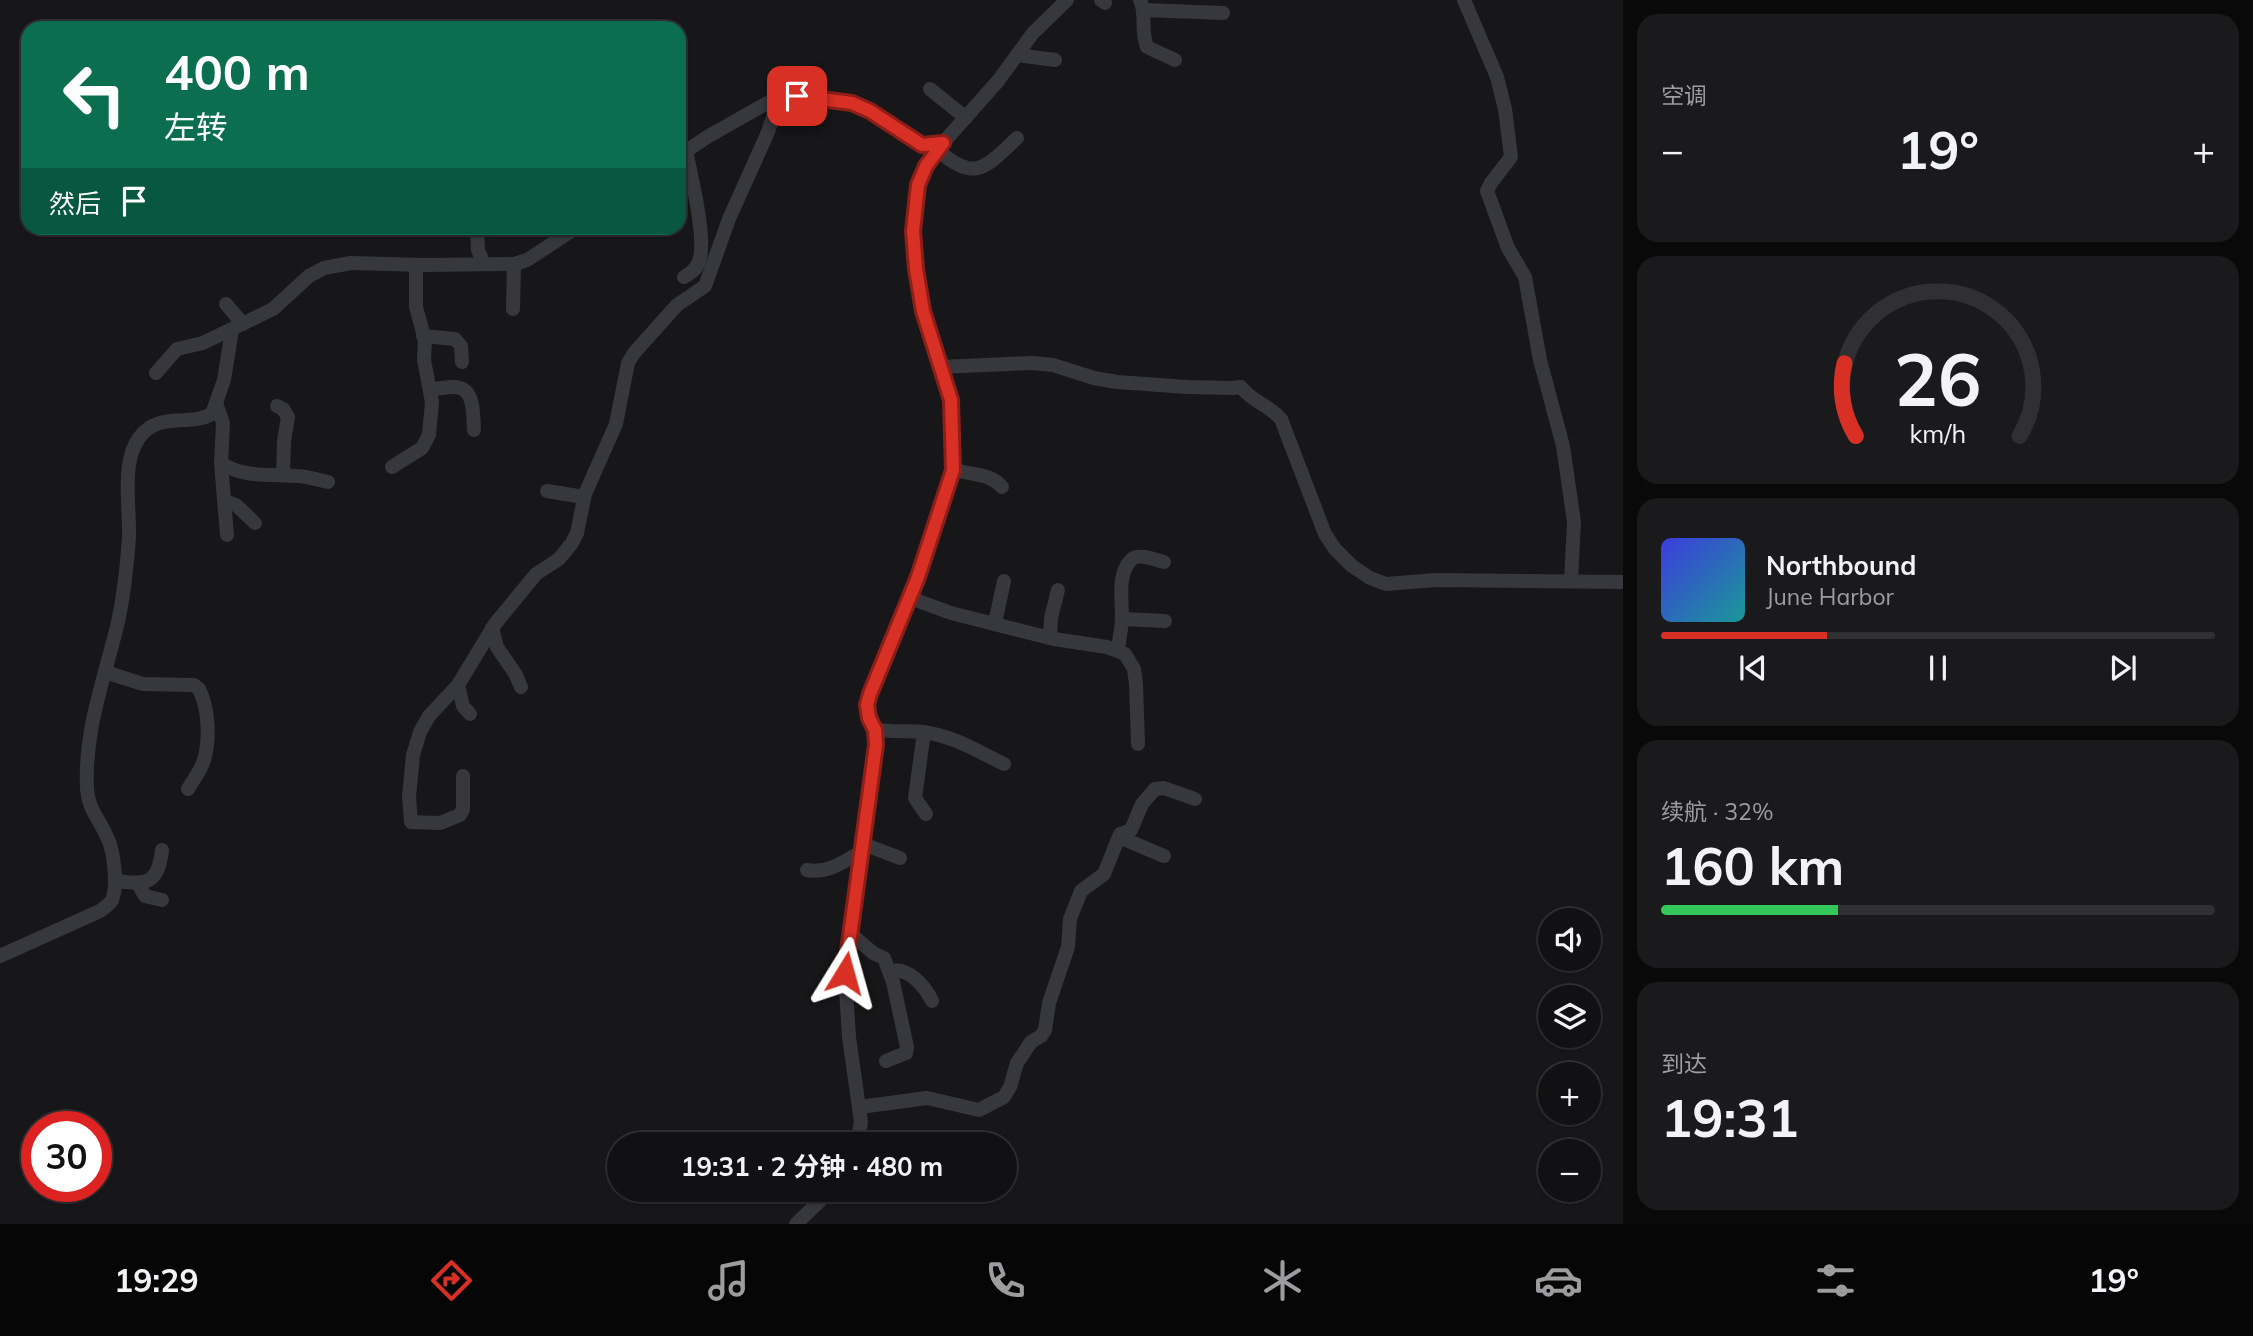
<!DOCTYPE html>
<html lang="zh">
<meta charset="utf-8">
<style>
:root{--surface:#111012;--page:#1a191b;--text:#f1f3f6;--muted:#9c9d9f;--line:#303032;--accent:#d93025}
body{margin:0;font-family:Mulish,"Noto Sans SC",sans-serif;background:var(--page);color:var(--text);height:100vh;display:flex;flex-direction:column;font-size:26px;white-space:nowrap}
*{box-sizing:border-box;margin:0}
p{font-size:23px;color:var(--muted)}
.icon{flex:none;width:38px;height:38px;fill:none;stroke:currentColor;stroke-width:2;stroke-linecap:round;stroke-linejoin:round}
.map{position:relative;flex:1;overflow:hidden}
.drawer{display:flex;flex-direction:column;gap:14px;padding:14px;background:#09090a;width:630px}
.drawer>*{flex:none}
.hud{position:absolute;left:21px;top:21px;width:665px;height:214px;border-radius:21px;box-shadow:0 2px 5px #0004,0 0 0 2px var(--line);background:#0b6e4f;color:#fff;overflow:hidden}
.buttons{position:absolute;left:1538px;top:908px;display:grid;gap:14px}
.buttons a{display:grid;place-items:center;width:63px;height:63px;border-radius:50%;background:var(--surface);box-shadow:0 2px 5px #0004,0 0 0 2px var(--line);font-size:35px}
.speed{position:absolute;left:21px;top:1111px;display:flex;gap:14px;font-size:35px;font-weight:700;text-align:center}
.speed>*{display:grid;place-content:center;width:91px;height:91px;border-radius:50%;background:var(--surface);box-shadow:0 2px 5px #0004,0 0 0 2px var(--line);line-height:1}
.speed .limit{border:10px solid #d22;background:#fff;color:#111}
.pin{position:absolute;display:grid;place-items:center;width:60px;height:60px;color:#fff;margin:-30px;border-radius:14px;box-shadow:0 4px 10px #0006}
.me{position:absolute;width:77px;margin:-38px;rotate:8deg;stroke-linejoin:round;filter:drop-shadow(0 0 5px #0008)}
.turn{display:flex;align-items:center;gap:24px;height:147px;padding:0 28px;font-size:32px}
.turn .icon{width:91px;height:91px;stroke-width:2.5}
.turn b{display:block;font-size:49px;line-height:60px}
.then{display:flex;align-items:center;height:66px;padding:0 28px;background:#0003;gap:14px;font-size:26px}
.big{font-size:52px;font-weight:700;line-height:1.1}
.drawer .widget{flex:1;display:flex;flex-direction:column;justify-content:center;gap:10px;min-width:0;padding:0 24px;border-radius:21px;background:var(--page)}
.drawer .dial{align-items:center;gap:0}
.dial svg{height:182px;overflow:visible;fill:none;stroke:var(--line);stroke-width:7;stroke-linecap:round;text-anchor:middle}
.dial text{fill:var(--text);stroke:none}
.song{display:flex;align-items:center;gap:21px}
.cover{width:84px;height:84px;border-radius:10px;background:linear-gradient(135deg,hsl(240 70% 55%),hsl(180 70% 35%))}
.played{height:7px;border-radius:4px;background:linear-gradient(90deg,var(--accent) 30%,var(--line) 30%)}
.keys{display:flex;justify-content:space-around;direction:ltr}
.heat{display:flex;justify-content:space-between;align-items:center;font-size:38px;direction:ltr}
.charge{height:10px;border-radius:5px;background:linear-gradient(90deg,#34c759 32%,var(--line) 0)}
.trip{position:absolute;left:607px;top:1132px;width:410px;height:70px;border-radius:35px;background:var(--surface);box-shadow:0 2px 5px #0004,0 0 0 2px var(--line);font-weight:700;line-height:70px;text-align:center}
.tab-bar{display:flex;height:112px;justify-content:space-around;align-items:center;background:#070607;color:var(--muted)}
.tab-bar .icon{width:49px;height:49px}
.tab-bar .selected{color:var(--accent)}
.tab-bar b{font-size:32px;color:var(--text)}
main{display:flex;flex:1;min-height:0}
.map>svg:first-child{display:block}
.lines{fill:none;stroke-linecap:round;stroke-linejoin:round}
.minor{stroke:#37383d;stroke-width:14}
.route-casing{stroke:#8d1f18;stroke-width:18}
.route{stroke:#d93025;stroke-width:12}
</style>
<main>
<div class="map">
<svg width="1623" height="1224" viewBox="0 0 1623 1224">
<rect width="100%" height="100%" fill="#171618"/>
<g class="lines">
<g class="minor">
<path d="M 1101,0 L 1105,3"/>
<path d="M 1140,0 C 1147,14 1140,29 1147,47 L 1175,60"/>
<path d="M 1464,0 L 1497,77 L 1505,109 L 1511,157 L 1491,183 L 1487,191 L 1508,248 L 1525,277 L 1540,360 L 1563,446 L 1574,522 L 1571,581"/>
<path d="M 1144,10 L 1223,13"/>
<path d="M 1017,55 L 1055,60"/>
<path d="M 930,89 L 966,118"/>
<path d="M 938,150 C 975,184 987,166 1017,138"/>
<path d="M 679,156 L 707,137 L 767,103 L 786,96 L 797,96 L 852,103 L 870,111 L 922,145 L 944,143"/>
<path d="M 477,228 L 478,250 L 484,264"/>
<path d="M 684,277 C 691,273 697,269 699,261 C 707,240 691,175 686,151"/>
<path d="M 226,304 L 243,324"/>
<path d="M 513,309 L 514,264"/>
<path d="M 423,336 L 455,339 L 461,346 L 462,362"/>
<path d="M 940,367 L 1032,363 L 1053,365 L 1094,378 L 1117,382 L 1187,387 L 1233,388 L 1241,387 C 1251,401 1269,405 1281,419 L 1325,534 L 1335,549 L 1352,566 L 1370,578 L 1386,584 L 1436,580 L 1623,582"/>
<path d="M 156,373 L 177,349 L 203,343 L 273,309 L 309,276 L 324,268 L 351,263 L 423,265 L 514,264 L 527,260 L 576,228"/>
<path d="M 431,389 C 440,389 452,385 460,388 C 475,392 473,418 474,430"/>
<path d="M 216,403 L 223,423 L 221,463 L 227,535"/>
<path d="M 277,406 L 283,409 L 288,417 L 284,441 L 283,475"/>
<path d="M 221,463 C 243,478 270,474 296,476 C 307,476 318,480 328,482"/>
<path d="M 392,467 L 422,448 L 429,435 L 432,402 L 424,360 L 425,340 L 416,307 L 416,265"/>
<path d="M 953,469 C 971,476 989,472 1002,487"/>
<path d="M 547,491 L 584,497"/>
<path d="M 225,501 L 236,505 L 255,523"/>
<path d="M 910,598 L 951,613 L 1054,639 L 1107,647 L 1125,654 L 1134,669 L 1136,684 L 1138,744"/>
<path d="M 1123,619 L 1165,621"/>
<path d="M 995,623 L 1004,581"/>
<path d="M 492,628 L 497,647 L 516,675 L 521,687"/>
<path d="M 1050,638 L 1051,618 L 1058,590"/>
<path d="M 1118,650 C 1119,639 1122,628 1122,617 C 1122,601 1117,572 1132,559 C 1139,553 1156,560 1164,562"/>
<path d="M 105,672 L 143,684 L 194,685 L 199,689 C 209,709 210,739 204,760 C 201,771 193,780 188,789"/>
<path d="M 458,685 L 463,706 L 470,714"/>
<path d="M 874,729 C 891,733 907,730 923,732 C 954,736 977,751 1004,764"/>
<path d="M 924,732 L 915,798 L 926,814"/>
<path d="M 463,776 L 463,809 L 460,815 L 440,823 L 411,822 L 409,797 L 413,755 L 420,732 L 429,716 L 458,685 L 495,624 L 536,574 L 559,559 L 572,543 L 577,533 L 585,494 L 616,424 L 628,363 L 634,353 L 677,305 L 705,286 L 729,219 L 768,132 L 779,99"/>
<path d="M 1119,837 L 1164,856"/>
<path d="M 863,844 L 900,858"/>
<path d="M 807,870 C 828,874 845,861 862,851"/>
<path d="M 115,881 C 145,884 158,886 162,850"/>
<path d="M 138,884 L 145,896 L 162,900"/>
<path d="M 851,934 L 873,953 L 884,958 L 893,982 L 907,1047 L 906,1053 L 886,1061"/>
<path d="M 0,956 L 100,911 C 104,908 110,904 112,900 C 118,886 114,850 107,837 C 100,820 88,809 87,789 C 84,730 105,677 118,622 C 124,594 127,566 129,537 C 130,508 121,462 139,438 C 158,411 188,427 212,414 L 224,380 L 232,330"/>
<path d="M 889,971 C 908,966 925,986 932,1001"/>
<path d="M 860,1107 L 927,1098 L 979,1110 L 1004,1097 L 1010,1087 L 1017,1063 L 1031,1042 L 1041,1036 L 1045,1030 L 1049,1003 L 1068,947 L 1070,919 L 1081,891 L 1104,874 L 1120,834 L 1131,830 L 1142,804 L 1155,789 L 1164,788 L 1195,799"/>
<path d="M 857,1144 L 861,1122 L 849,1037 L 845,973 L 876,745 L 875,730 L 869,718 L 867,705 L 870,694 L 918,577 L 953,469 L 951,400 L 923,311 L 916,269 L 913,231 L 918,185 L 926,166 L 942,144 L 998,81 L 1033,33 L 1067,0"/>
<path d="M 796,1224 L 831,1190"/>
</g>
</g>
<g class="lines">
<defs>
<path id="route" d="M 797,96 L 852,103 L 870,111 L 922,145 L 943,143 L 926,166 L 918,185 L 913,231 L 916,269 L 923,311 L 951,400 L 953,470 L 918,577 L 870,694 L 867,705 L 869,718 L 875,730 L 876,745 L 845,973"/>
</defs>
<use href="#route" class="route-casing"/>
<use href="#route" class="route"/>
</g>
</svg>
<div class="buttons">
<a><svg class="icon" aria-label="sound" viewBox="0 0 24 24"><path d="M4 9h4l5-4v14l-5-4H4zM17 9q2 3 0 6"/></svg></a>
<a><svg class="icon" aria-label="layers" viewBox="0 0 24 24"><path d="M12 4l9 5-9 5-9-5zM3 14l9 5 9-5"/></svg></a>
<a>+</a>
<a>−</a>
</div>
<div class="speed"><div class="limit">30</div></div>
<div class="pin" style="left:797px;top:96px;background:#d93025"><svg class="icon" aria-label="arrive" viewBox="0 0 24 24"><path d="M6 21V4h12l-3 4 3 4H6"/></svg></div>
<svg class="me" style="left:845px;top:973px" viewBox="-20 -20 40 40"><path d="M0-17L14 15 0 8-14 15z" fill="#d93025" stroke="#fff" stroke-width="4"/></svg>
<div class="trip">19:31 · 2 分钟 · 480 m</div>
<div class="hud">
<div class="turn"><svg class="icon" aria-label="left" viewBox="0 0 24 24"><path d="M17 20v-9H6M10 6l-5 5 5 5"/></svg><div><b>400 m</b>左转</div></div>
<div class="then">然后<svg class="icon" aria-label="arrive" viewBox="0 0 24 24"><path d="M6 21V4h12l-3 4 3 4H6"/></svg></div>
</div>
</div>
<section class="drawer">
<div class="widget"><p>空调</p>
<div class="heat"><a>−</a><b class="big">19°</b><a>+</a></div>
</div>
<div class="widget dial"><svg viewBox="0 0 100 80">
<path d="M14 69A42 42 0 1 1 86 69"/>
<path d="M14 69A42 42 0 0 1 9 37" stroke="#d93025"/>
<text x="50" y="56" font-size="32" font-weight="700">26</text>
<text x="50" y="72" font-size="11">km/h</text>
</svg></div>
<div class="widget">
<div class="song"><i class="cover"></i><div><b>Northbound</b><p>June Harbor</p></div></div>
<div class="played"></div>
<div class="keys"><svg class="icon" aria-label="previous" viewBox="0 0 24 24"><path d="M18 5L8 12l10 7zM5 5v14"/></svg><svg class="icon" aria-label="pause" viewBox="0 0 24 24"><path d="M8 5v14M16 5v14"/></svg><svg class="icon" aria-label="next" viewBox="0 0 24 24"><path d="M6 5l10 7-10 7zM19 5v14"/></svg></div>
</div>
<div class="widget"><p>续航 · 32%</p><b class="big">160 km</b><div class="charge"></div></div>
<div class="widget"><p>到达</p><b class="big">19:31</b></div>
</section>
</main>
<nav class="tab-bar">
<b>19:29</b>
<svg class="icon selected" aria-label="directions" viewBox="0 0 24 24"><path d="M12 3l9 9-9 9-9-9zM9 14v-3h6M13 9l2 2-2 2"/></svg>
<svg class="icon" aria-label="music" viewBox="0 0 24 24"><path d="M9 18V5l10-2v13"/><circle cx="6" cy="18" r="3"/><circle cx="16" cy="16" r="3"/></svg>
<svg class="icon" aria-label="phone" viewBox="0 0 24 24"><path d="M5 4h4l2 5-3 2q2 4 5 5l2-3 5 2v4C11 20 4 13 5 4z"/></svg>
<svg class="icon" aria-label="climate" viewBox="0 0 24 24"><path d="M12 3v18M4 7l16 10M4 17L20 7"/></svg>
<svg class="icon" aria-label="car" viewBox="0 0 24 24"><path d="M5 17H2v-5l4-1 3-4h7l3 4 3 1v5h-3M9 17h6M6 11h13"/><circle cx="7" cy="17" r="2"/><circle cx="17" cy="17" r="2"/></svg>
<svg class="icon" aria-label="filters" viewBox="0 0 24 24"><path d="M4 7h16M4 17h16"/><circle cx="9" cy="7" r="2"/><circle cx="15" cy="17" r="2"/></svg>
<b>19°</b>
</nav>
